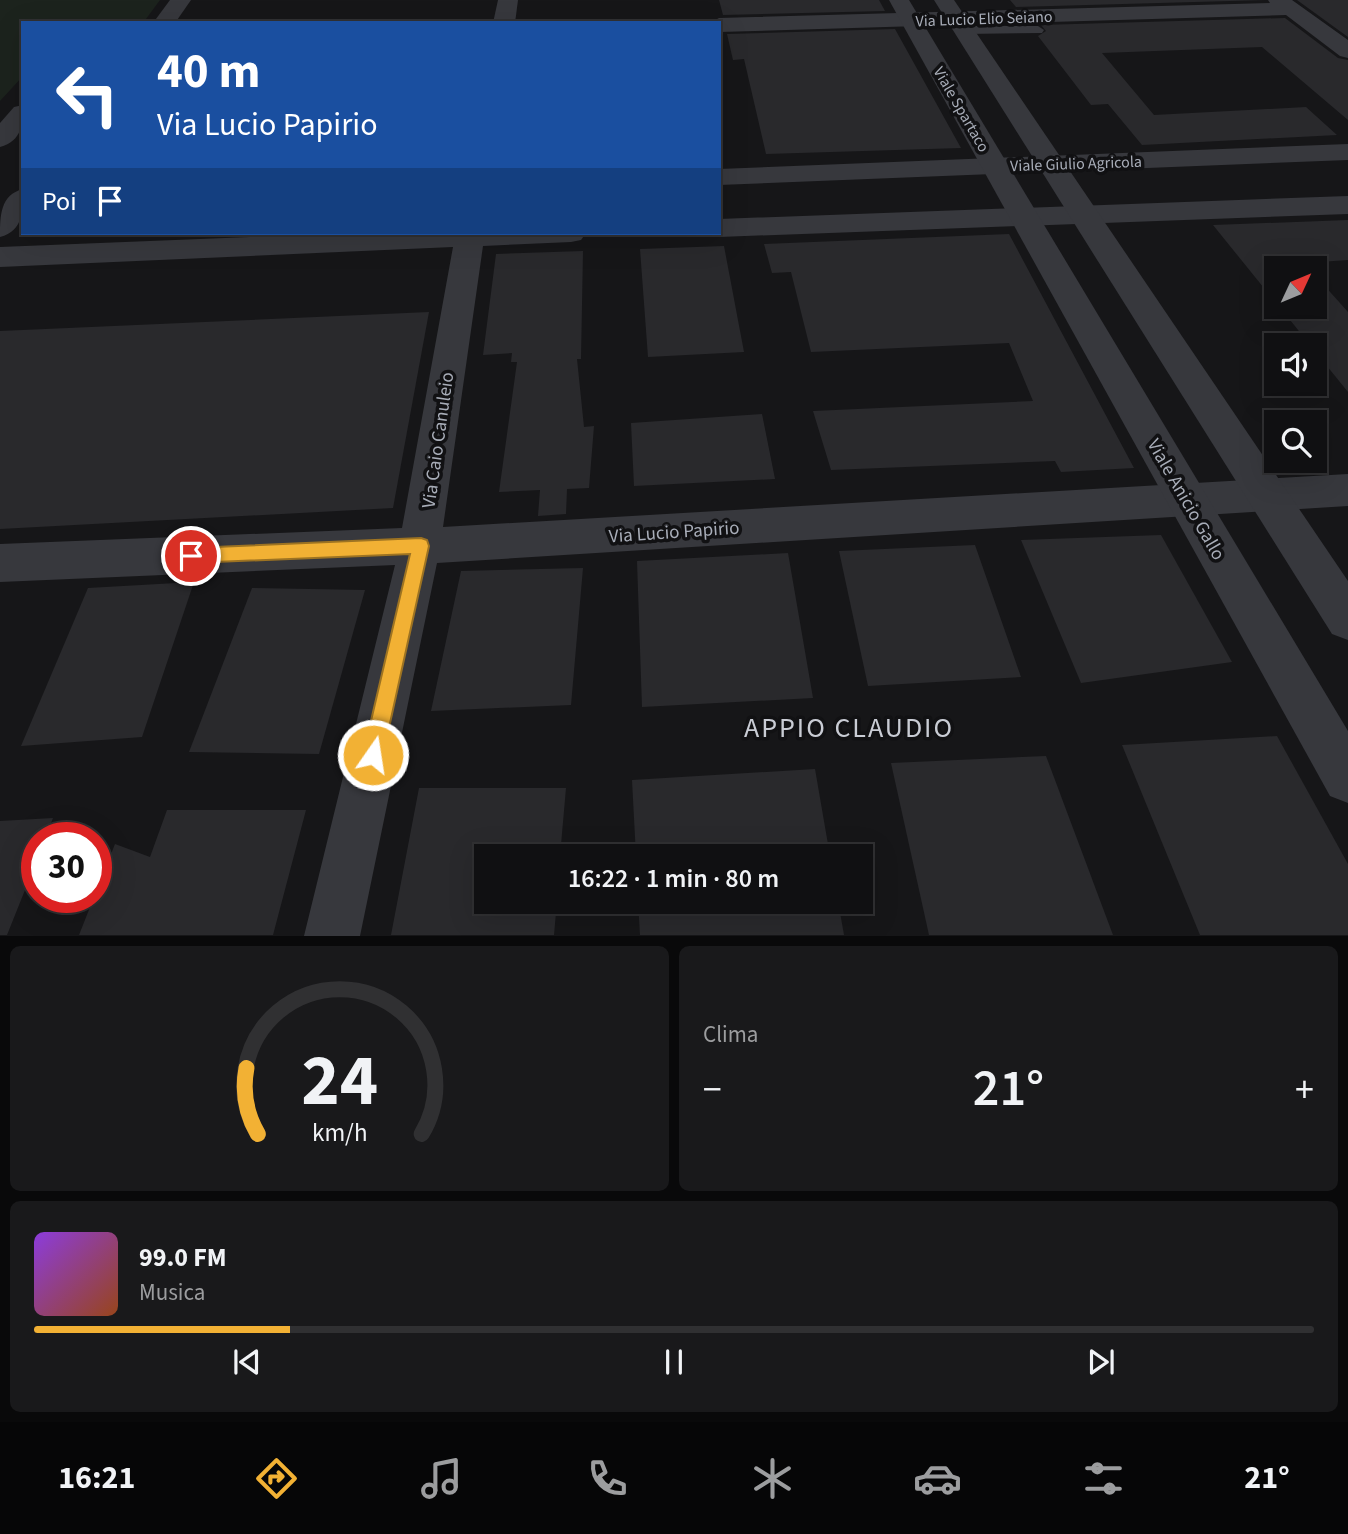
<!DOCTYPE html>
<html lang="it">
<meta charset="utf-8">
<style>
:root{--surface:#101012;--page:#19191b;--text:#f1f3f6;--muted:#9c9d9f;--line:#303032;--accent:#f2b134}
body{margin:0;font-family:"Source Sans 3",sans-serif;background:var(--page);color:var(--text);height:100vh;display:flex;flex-direction:column;font-size:26px;white-space:nowrap}
*{box-sizing:border-box;margin:0}
p{font-size:23px;color:var(--muted)}
.icon{flex:none;width:38px;height:38px;fill:none;stroke:currentColor;stroke-width:2;stroke-linecap:round;stroke-linejoin:round}
.map{position:relative;height:936px;overflow:hidden}
.drawer{display:flex;flex-direction:column;gap:10px;padding:10px;background:#09090a;flex:1}
.drawer>*{flex:none}
.top-card{position:absolute;left:21px;top:21px;width:700px;height:214px;border-radius:0px;box-shadow:0 7px 28px #0002,0 0 0 2px var(--line);background:#1a4fa0;color:#fff;overflow:hidden}
.needle{width:46px;rotate:46deg}
.fabs{position:absolute;left:1264px;top:256px;display:grid;gap:14px}
.fabs a{display:grid;place-items:center;width:63px;height:63px;border-radius:0px;background:var(--surface);box-shadow:0 7px 28px #0002,0 0 0 2px var(--line);font-size:35px}
.speed{position:absolute;left:21px;top:822px;display:flex;gap:14px;font-size:35px;font-weight:700;text-align:center}
.speed>*{display:grid;place-content:center;width:91px;height:91px;border-radius:50%;background:var(--surface);box-shadow:0 7px 28px #0002,0 0 0 2px var(--line);line-height:1}
.speed .limit{border:10px solid #d22;background:#fff;color:#111}
.pin{position:absolute;display:grid;place-items:center;width:60px;height:60px;color:#fff;margin:-30px;border:4px solid #fff;border-radius:50%;box-shadow:0 2px 7px #0007}
.me{position:absolute;width:77px;margin:-38px;rotate:13deg;stroke-linejoin:round;filter:drop-shadow(0 0 5px #0008)}
.turn{display:flex;align-items:center;gap:24px;height:147px;padding:0 21px;font-size:32px}
.turn .icon{width:91px;height:91px;stroke-width:2.5}
.turn b{display:block;font-size:49px;line-height:60px}
.then{display:flex;align-items:center;height:66px;padding:0 21px;background:#0003;gap:14px;font-size:26px}
.big{font-size:52px;font-weight:600;line-height:1.1}
.drawer .widget{flex:1;display:flex;flex-direction:column;justify-content:center;gap:10px;min-width:0;padding:0 24px;border-radius:10px;background:var(--page)}
.drawer .dial{align-items:center;gap:0}
.dial svg{height:182px;overflow:visible;fill:none;stroke:var(--line);stroke-width:7;stroke-linecap:round;text-anchor:middle}
.dial text{fill:var(--text);stroke:none}
.song{display:flex;align-items:center;gap:21px}
.cover{width:84px;height:84px;border-radius:10px;background:linear-gradient(135deg,hsl(270 70% 55%),hsl(20 70% 35%))}
.played{height:7px;border-radius:4px;background:linear-gradient(90deg,var(--accent) 20%,var(--line) 20%)}
.keys{display:flex;justify-content:space-around;direction:ltr}
.heat{display:flex;justify-content:space-between;align-items:center;font-size:38px;direction:ltr}
.drawer .tiles{flex:1;display:grid;gap:10px;grid-template-columns:1fr 1fr}
.widget:last-child{grid-column:span 2}
.trip{position:absolute;left:474px;top:844px;width:399px;height:70px;border-radius:0px;background:var(--surface);box-shadow:0 7px 28px #0002,0 0 0 2px var(--line);font-weight:600;line-height:70px;text-align:center}
.tabs{display:flex;height:112px;justify-content:space-around;align-items:center;background:#060607;color:var(--muted)}
.tabs .icon{width:49px;height:49px}
.tabs .on{color:var(--accent)}
.tabs b{font-size:32px;color:var(--text)}
.map>svg:first-child{display:block}
.green{fill:#1c231d}
.building{fill:#29292c}
.lines{fill:none;stroke-linecap:round;stroke-linejoin:round}
.service{fill:#37383d;fill-rule:evenodd}
.minor{fill:#37383d;fill-rule:evenodd}
.tertiary{fill:#37383d;fill-rule:evenodd}
.route{fill:#f2b134;stroke:#9d7322;stroke-width:2}
.labels{text-anchor:middle;stroke-width:7;stroke-linejoin:round;paint-order:stroke}
.far-street-label{font-size:16px;fill:#a8adb8;stroke:#111113}
.street-label{font-size:19px;fill:#a8adb8;stroke:#111113}
.near-quarter-label{font-size:28px;letter-spacing:2px;fill:#c9ccd4;stroke:#111113}
</style>
<div class="map">
<svg width="1348" height="936" viewBox="0 0 1348 936">
<rect width="100%" height="100%" fill="#161618"/>
<path class="green" d="M 0,0 L 160,0 L 143,23 L 23,23 L 23,76 L 0,101 Z"/>
<g class="building">
<path d="M 719,0 L 879,0 L 885,11 L 723,15 Z"/>
<path d="M 1010,0 L 1266,0 L 1016,7 Z"/>
<path d="M 1297,0 L 1348,0 L 1348,37 Z"/>
<path d="M 1285,18 L 1338,58 L 1348,60 L 1348,120 L 1262,47 L 1102,53 L 1154,115 L 1306,107 L 1337,135 L 1142,145 L 1108,104 L 1091,105 L 1038,36 L 1046,31 L 1041,25 Z"/>
<path d="M 895,29 L 961,148 L 766,154 L 744,59 L 733,60 L 727,34 Z"/>
<path d="M 1348,220 L 1348,260 L 1305,263 L 1309,268 L 1276,268 L 1276,303 L 1213,225 Z"/>
<path d="M 1009,234 L 1134,468 L 1061,472 L 1055,461 L 831,470 L 813,411 L 1033,401 L 1009,343 L 811,352 L 791,272 L 772,273 L 764,244 Z"/>
<path d="M 724,246 L 744,352 L 648,357 L 640,249 Z"/>
<path d="M 583,251 L 581,359 L 577,359 L 584,427 L 594,426 L 589,488 L 567,489 L 566,514 L 538,516 L 540,490 L 499,492 L 517,362 L 511,362 L 512,353 L 483,355 L 496,254 Z"/>
<path d="M 1314,274 L 1348,312 L 1348,392 L 1314,350 L 1314,345 L 1310,345 L 1279,306 L 1314,306 Z"/>
<path d="M 429,312 L 393,508 L 0,529 L 0,331 Z"/>
<path d="M 762,414 L 775,479 L 634,486 L 631,423 Z"/>
<path d="M 1161,535 L 1232,662 L 1081,683 L 1021,540 Z"/>
<path d="M 975,545 L 1021,677 L 868,686 L 839,551 Z"/>
<path d="M 788,553 L 813,698 L 642,707 L 637,561 Z"/>
<path d="M 583,568 L 571,705 L 431,711 L 461,571 Z"/>
<path d="M 194,582 L 142,737 L 21,746 L 88,588 Z"/>
<path d="M 252,588 L 365,590 L 319,754 L 189,752 Z"/>
<path d="M 1277,736 L 1348,864 L 1348,935 L 1200,935 L 1122,745 Z"/>
<path d="M 1046,756 L 1113,935 L 929,935 L 891,763 Z"/>
<path d="M 815,769 L 830,856 L 636,856 L 632,780 Z"/>
<path d="M 419,788 L 566,788 L 560,856 L 486,856 L 486,901 L 557,901 L 554,935 L 391,935 Z"/>
<path d="M 167,810 L 306,810 L 273,935 L 79,935 L 115,844 L 150,857 Z"/>
<path d="M 53,818 L 45,838 L 37,838 L 37,860 L 7,935 L 0,935 L 0,821 Z"/>
<path d="M 638,901 L 838,901 L 844,935 L 640,935 Z"/>
</g>
<g class="lines">
<path class="service" d="M 1038,26 L 1044,30 L 1042,33 L 964,34 L 958,30 L 964,26 Z"/>
<g class="minor">
<path d="M 170,0 L 191,0 L 175,23 L 153,23 Z"/>
<path d="M 498,0 L 518,0 L 515,23 L 493,23 Z"/>
<path d="M 1268,0 L 1292,0 L 1348,40 L 1348,58 L 1340,56 L 1286,15 L 719,32 L 719,23 L 710,23 L 719,18 L 1270,3 Z"/>
<path d="M 23,105 C 23,124 22,141 0,147 L 0,123 L 14,107 Z"/>
<path d="M 1348,144 L 1348,160 L 719,185 L 719,169 Z"/>
<path d="M 23,189 C 23,209 24,231 0,237 C 0,216 0,195 23,189 Z"/>
<path d="M 1348,196 L 1348,214 L 719,237 L 707,233 L 719,233 L 719,219 Z"/>
<path d="M 352,233 L 586,233 L 581,240 L 571,242 L 483,246 L 443,527 L 1348,474 L 1348,506 L 437,563 L 360,936 L 304,936 L 395,565 L 0,582 L 0,544 L 402,528 L 453,247 L 0,267 L 0,247 Z"/>
</g>
<g class="tertiary">
<path d="M 889,0 L 909,0 L 1348,731 L 1348,803 L 1330,796 Z"/>
<path d="M 934,0 L 954,0 L 1348,581 L 1348,640 L 1332,634 Z"/>
</g>
</g>
<path class="route" d="M 421,538 L 427,540 L 429,546 L 383,755 L 380,762 L 373,765 L 366,762 L 363,755 L 410,554 L 191,563 L 184,561 L 182,556 L 184,550 L 191,548 Z"/>
<g class="labels">
<g class="far-street-label">
<text transform="translate(984 18) rotate(-2)" y="6">Via Lucio Elio Seiano</text>
<text transform="translate(962 109) rotate(60)" y="6">Viale Spartaco</text>
<text transform="translate(1076 163) rotate(-2)" y="6">Viale Giulio Agricola</text>
</g>
<g class="street-label">
<text transform="translate(437 440) rotate(-82)" y="7">Via Caio Canuleio</text>
<text transform="translate(1187 499) rotate(60)" y="7">Viale Anicio Gallo</text>
<text transform="translate(674 531) rotate(-4)" y="7">Via Lucio Papirio</text>
</g>
<g class="near-quarter-label">
<text x="849" y="737">APPIO CLAUDIO</text>
</g>
</g>
</svg>
<div class="fabs">
<a><svg class="needle" viewBox="-14 -14 28 28"><path d="M0-13l5 13h-10z" fill="#e53935"/><path d="M0 13l5-13h-10z" fill="#9c9d9f"/></svg></a>
<a><svg class="icon" aria-label="sound" viewBox="0 0 24 24"><path d="M4 9h4l5-4v14l-5-4H4zM17 9q2 3 0 6"/></svg></a>
<a><svg class="icon" aria-label="search" viewBox="0 0 24 24"><circle cx="10" cy="10" r="6"/><path d="M15 15l6 6"/></svg></a>
</div>
<div class="speed"><div class="limit">30</div></div>
<div class="pin" style="left:191px;top:556px;background:#d93025"><svg class="icon" aria-label="arrive" viewBox="0 0 24 24"><path d="M6 21V4h12l-3 4 3 4H6"/></svg></div>
<svg class="me" style="left:373px;top:755px" viewBox="-20 -20 40 40"><circle r="17" fill="#f2b134" stroke="#fff" stroke-width="3"/><path d="M0-11L8 9 0 5-8 9z" fill="#fff"/></svg>
<div class="trip">16:22 · 1 min · 80 m</div>
<div class="top-card">
<div class="turn"><svg class="icon" aria-label="left" viewBox="0 0 24 24"><path d="M17 20v-9H6M10 6l-5 5 5 5"/></svg><div><b>40 m</b>Via Lucio Papirio</div></div>
<div class="then">Poi<svg class="icon" aria-label="arrive" viewBox="0 0 24 24"><path d="M6 21V4h12l-3 4 3 4H6"/></svg></div>
</div>
</div>
<section class="drawer">
<div class="tiles">
<div class="widget dial"><svg viewBox="0 0 100 80">
<path d="M14 69A42 42 0 1 1 86 69"/>
<path d="M14 69A42 42 0 0 1 9 40" stroke="#f2b134"/>
<text x="50" y="56" font-size="32" font-weight="700">24</text>
<text x="50" y="72" font-size="11">km/h</text>
</svg></div>
<div class="widget"><p>Clima</p>
<div class="heat"><a>−</a><b class="big">21°</b><a>+</a></div>
</div>
<div class="widget">
<div class="song"><i class="cover"></i><div><b>99.0 FM</b><p>Musica</p></div></div>
<div class="played"></div>
<div class="keys"><svg class="icon" aria-label="previous" viewBox="0 0 24 24"><path d="M18 5L8 12l10 7zM5 5v14"/></svg><svg class="icon" aria-label="pause" viewBox="0 0 24 24"><path d="M8 5v14M16 5v14"/></svg><svg class="icon" aria-label="next" viewBox="0 0 24 24"><path d="M6 5l10 7-10 7zM19 5v14"/></svg></div>
</div>
</div>
</section>
<nav class="tabs">
<b>16:21</b>
<svg class="icon on" aria-label="directions" viewBox="0 0 24 24"><path d="M12 3l9 9-9 9-9-9zM9 14v-3h6M13 9l2 2-2 2"/></svg>
<svg class="icon" aria-label="music" viewBox="0 0 24 24"><path d="M9 18V5l10-2v13"/><circle cx="6" cy="18" r="3"/><circle cx="16" cy="16" r="3"/></svg>
<svg class="icon" aria-label="phone" viewBox="0 0 24 24"><path d="M5 4h4l2 5-3 2q2 4 5 5l2-3 5 2v4C11 20 4 13 5 4z"/></svg>
<svg class="icon" aria-label="climate" viewBox="0 0 24 24"><path d="M12 3v18M4 7l16 10M4 17L20 7"/></svg>
<svg class="icon" aria-label="car" viewBox="0 0 24 24"><path d="M5 17H2v-5l4-1 3-4h7l3 4 3 1v5h-3M9 17h6M6 11h13"/><circle cx="7" cy="17" r="2"/><circle cx="17" cy="17" r="2"/></svg>
<svg class="icon" aria-label="filters" viewBox="0 0 24 24"><path d="M4 7h16M4 17h16"/><circle cx="9" cy="7" r="2"/><circle cx="15" cy="17" r="2"/></svg>
<b>21°</b>
</nav>
